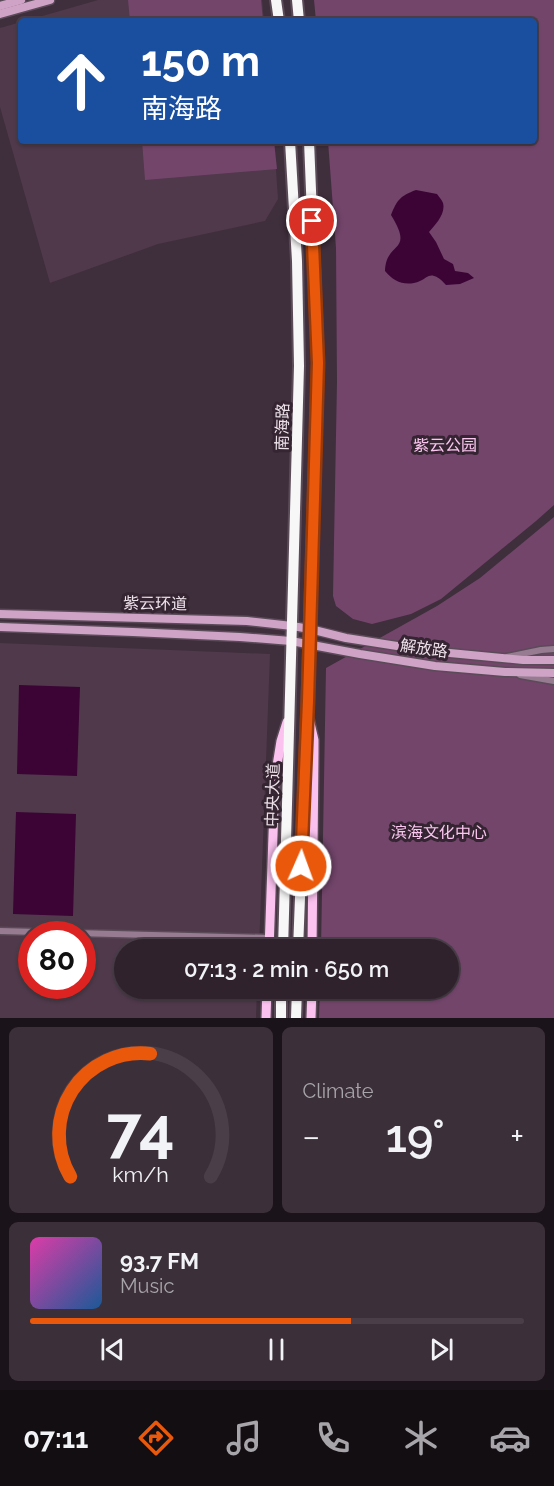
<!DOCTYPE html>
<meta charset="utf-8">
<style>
:root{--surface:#2f222d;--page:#3b2f39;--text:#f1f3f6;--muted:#a7a4aa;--line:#4a3f49;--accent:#ea580c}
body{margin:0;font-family:Raleway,"Noto Sans SC",sans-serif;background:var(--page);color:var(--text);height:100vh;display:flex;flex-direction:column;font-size:22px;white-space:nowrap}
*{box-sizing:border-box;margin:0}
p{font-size:20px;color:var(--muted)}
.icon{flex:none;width:33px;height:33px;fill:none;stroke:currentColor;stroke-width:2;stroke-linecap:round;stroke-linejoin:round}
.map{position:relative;height:1018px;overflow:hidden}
.sheet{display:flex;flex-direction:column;gap:9px;padding:9px;background:#1a1319;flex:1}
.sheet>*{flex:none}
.banner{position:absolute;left:18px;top:18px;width:519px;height:126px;border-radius:6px;box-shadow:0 2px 4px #0004,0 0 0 2px var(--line);background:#1a4fa0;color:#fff;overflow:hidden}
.speed{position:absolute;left:18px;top:921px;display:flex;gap:12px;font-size:30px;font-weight:700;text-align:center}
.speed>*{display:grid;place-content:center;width:78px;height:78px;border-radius:50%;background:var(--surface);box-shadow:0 2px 4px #0004,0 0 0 2px var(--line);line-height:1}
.speed .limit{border:9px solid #d22;background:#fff;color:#111}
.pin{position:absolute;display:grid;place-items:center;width:51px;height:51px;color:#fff;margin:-26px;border:3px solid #fff;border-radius:50%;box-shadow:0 2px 6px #0007}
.me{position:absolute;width:66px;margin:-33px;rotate:2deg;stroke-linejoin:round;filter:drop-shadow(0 0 4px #0008)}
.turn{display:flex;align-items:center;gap:21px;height:126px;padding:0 24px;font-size:27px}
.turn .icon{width:78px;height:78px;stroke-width:2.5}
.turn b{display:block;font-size:42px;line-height:51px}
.big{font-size:45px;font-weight:600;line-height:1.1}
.sheet .card{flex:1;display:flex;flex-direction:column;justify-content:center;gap:9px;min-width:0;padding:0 21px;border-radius:9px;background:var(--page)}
.sheet .dial{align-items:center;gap:0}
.dial svg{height:156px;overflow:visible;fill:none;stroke:var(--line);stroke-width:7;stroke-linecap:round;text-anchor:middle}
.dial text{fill:var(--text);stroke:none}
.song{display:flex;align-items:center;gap:18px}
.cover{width:72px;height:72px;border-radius:9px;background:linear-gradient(135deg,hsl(320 70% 55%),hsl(210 70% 35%))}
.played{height:6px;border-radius:3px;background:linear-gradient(90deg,var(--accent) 65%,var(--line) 65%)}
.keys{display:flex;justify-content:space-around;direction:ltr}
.heat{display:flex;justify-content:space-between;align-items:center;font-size:33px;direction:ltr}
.sheet .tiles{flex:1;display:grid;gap:9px;grid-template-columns:1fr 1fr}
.card:last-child{grid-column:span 2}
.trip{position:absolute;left:114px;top:939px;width:345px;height:60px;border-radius:30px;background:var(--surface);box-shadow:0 2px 4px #0004,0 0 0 2px var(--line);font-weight:600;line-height:60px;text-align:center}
.tabs{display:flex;height:96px;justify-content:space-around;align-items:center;background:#130e12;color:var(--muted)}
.tabs .icon{width:42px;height:42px}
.tabs .on{color:var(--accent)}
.tabs b{font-size:27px;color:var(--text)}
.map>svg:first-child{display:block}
.built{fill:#4f394b;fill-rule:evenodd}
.green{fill:#73456b}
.water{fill:#3b0435}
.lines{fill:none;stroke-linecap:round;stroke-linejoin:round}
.street-casing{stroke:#5b4b58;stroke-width:9}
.secondary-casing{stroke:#5b4b58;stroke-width:11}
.primary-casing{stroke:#5b4b58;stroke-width:12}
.highway-casing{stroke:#5b4b58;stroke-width:14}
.street{stroke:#977c91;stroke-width:6}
.secondary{stroke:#cfa3c6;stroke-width:8}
.primary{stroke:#fbc2ef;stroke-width:9}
.highway{stroke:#f7f7f7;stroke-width:10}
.route-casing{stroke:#983908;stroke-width:15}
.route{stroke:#ea580c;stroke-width:10}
.labels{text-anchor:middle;stroke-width:6;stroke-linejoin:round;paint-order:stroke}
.street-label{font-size:16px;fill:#eee2eb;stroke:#352431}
.park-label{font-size:16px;fill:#fbc7f0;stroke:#352431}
</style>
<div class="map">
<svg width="554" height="1018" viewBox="0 0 554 1018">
<rect width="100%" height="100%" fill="#3f2e3c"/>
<g class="built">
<path d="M 98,0 L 262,0 L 264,21 L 25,21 Z"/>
<path d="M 21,22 L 21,141 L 274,141 L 278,199 L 265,221 L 158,244 L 50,283 L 0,107 L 0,28 Z"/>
<path d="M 0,643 L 270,654 L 259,949 L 124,950 L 124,988 L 257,989 L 256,1018 L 0,1018 ZM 32,934 L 82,934 L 82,986 L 32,986 Z"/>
</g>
<g class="green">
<path d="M 128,0 L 261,0 L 263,21 L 130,21 Z"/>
<path d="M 314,0 L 554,0 L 554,505 L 536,521 L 441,599 L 411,614 L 372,624 L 353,619 L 336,606 L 333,596 L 337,382 L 336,248 L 328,141 L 534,141 L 534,21 L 316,21 Z"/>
<path d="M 142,141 L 274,141 L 277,169 L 145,180 Z"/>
<path d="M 554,517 L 554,1018 L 319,1018 L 320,989 L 448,988 L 448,950 L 321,949 L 326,668 L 437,606 L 480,578 Z"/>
</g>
<g class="water">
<path d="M 416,190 L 437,194 C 439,197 442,200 443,203 C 446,214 435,225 429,232 L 436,242 L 444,259 L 453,264 L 455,271 L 468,273 L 474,278 L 460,284 L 446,285 C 443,282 439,277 434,276 C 429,274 425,279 420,281 C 406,287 394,282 385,271 C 386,240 415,254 391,215 C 397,200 400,196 416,190 Z"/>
<path d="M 19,685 L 80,687 L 77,776 L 17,774 Z"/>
<path d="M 16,812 L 76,814 L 73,916 L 13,914 Z"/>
</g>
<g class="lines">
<defs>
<g id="street">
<path d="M 507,657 L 541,650 L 554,649"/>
<path d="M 520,675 L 554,681"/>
<path d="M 0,931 L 269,938"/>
</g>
<g id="secondary">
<path d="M 0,6 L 21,0"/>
<path d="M 0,14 L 50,0"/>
<path d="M 0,614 L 247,621 L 292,626 L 310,629 L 346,638 L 429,651 L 523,660 L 554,660"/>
<path d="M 0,627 L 133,632 L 240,637 L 291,641 L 360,654 L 435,666 L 505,672 L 554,673"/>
</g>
<g id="primary">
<path d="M 309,719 L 314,740 L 314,754 L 312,950"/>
<path d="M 269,950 L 275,778 L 281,741 L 287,722"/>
<path d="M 266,1018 L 267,988"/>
<path d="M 311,1018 L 312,988"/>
</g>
<g id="highway">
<path d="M 276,0 L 279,21"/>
<path d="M 297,0 L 299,21"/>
<path d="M 283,950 L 299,366 L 297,261 L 290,141"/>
<path d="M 298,950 L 307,714 L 318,363 L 309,141"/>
<path d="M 281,1018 L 281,988"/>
<path d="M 296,1018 L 297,988"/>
</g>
</defs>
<use href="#street" class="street-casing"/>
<use href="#secondary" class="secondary-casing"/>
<use href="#primary" class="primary-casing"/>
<use href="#highway" class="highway-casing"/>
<use href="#street" class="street"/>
<use href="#secondary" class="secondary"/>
<use href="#primary" class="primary"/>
<use href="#highway" class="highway"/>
</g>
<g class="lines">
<defs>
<path id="route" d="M 301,866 L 308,701 L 318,363 L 312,221"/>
</defs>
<use href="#route" class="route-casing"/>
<use href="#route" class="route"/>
</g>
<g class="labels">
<g class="street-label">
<text transform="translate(282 427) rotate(-89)" y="6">南海路</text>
<text transform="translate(155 603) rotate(1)" y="6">紫云环道</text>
<text transform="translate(424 648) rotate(8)" y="6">解放路</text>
<text transform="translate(272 795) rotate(-88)" y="6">中央大道</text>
</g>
<g class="park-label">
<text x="445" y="451">紫云公园</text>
<text x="439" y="838">滨海文化中心</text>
</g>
</g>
</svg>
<div class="speed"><div class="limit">80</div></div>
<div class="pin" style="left:312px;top:221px;background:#d93025"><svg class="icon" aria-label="arrive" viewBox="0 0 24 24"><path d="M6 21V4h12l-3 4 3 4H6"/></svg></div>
<svg class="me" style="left:301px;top:866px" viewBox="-20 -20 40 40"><circle r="17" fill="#ea580c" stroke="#fff" stroke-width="3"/><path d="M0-11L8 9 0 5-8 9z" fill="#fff"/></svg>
<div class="trip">07:13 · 2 min · 650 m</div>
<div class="banner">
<div class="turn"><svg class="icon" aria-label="ahead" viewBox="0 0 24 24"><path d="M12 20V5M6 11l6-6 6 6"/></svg><div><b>150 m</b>南海路</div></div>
</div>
</div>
<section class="sheet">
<div class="tiles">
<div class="card dial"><svg viewBox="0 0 100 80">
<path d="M14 69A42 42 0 1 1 86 69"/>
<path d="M14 69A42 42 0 0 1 55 6" stroke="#ea580c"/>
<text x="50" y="56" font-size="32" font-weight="700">74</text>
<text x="50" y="72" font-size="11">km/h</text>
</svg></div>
<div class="card"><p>Climate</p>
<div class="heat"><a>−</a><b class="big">19°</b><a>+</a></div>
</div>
<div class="card">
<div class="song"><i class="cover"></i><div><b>93.7 FM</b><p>Music</p></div></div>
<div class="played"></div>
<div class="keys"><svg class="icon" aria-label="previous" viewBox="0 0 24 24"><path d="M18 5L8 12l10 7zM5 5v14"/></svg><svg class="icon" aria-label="pause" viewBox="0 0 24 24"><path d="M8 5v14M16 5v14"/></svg><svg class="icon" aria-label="next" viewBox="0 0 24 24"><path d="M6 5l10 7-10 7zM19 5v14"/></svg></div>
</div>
</div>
</section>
<nav class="tabs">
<b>07:11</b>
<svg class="icon on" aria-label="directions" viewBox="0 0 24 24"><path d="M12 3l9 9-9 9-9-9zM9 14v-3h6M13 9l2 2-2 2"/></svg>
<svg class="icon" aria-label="music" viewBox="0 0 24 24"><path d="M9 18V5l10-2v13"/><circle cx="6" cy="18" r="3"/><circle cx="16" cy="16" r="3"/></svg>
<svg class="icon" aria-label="phone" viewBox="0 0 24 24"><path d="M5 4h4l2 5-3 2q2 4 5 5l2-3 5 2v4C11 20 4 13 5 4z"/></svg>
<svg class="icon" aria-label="climate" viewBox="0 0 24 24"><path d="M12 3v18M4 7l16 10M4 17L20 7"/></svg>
<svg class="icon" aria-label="car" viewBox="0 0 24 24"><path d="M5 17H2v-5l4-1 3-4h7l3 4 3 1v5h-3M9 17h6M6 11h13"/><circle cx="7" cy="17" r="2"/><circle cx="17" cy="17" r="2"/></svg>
</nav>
